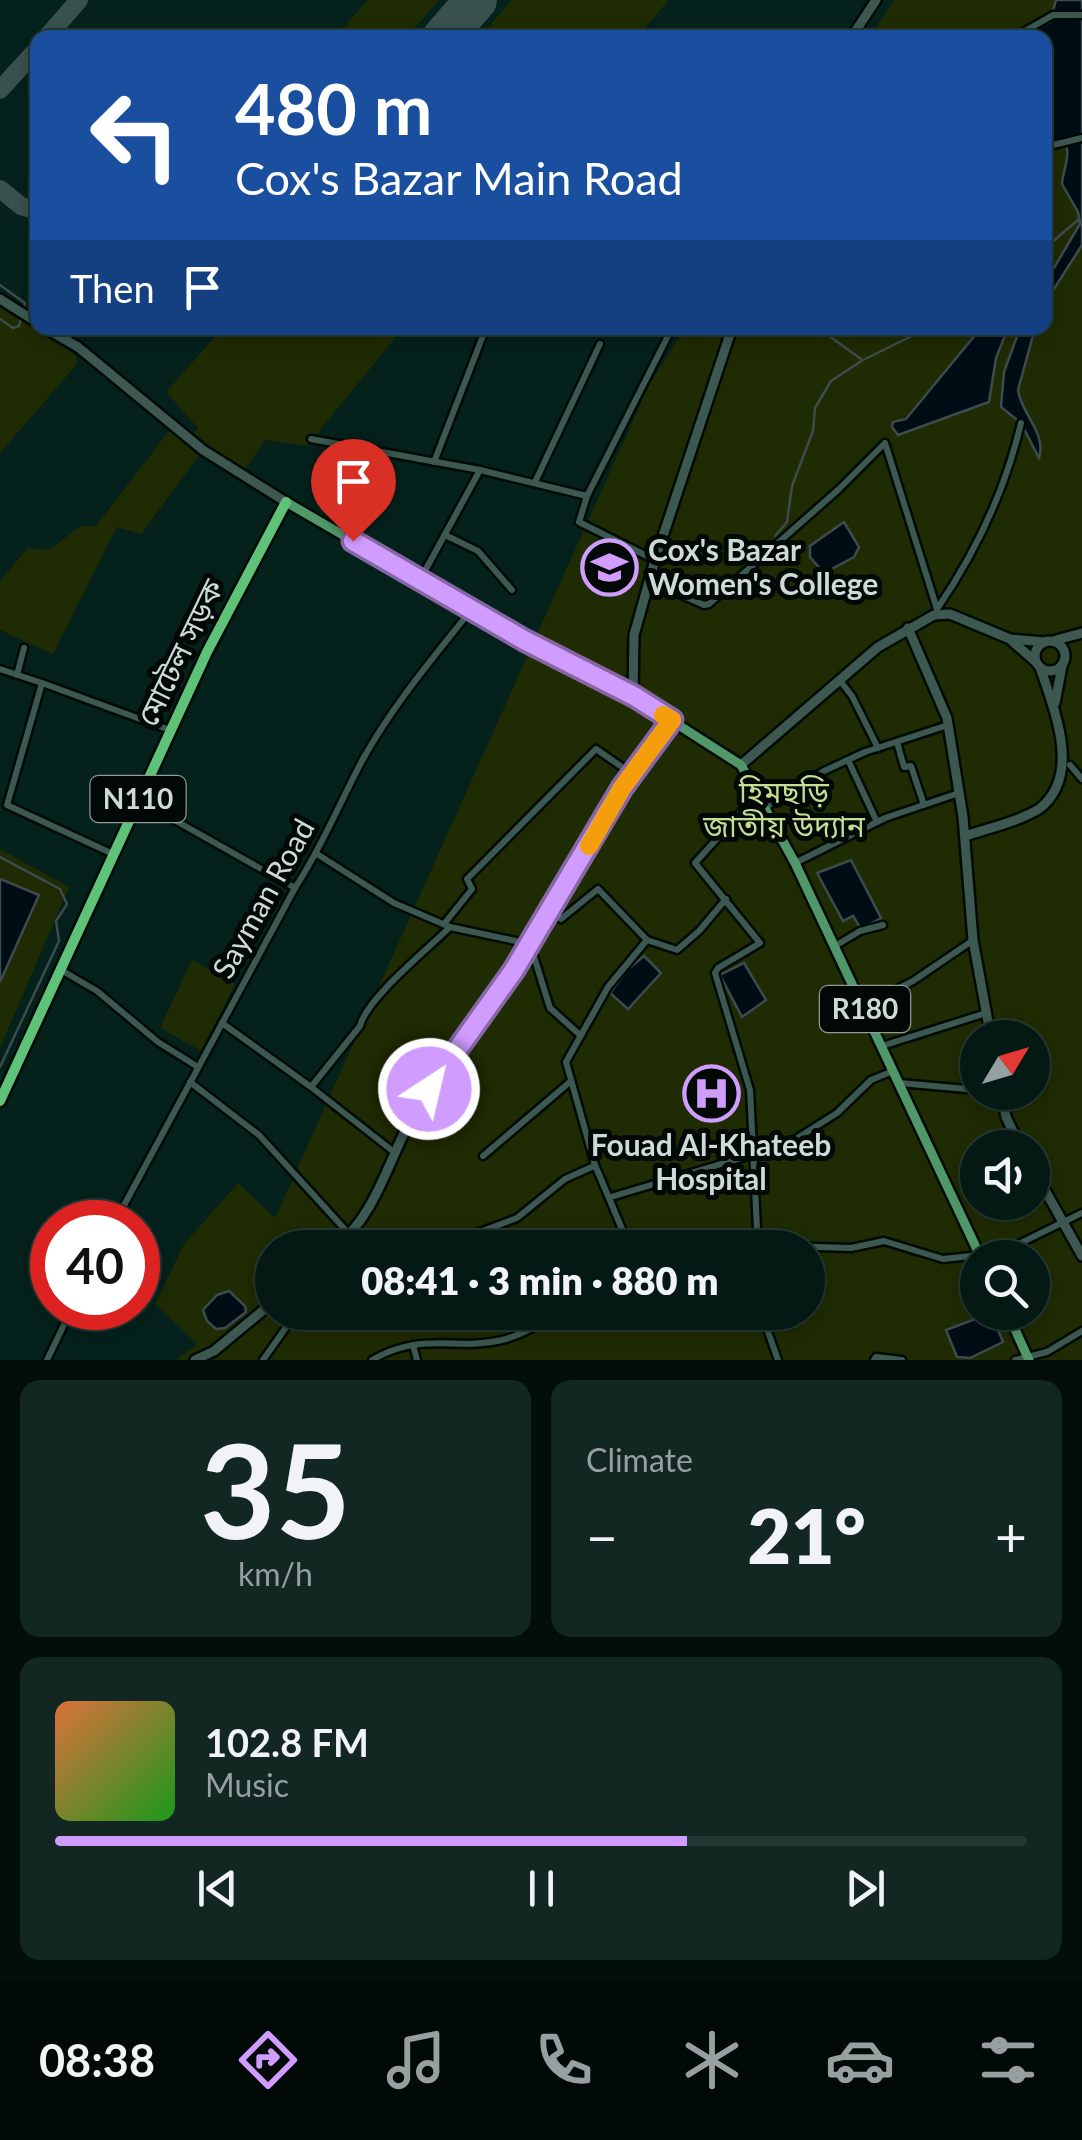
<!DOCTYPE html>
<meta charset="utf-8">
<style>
:root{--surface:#041914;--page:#122622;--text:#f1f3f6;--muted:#97a0a0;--line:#253834;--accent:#d09dff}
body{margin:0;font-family:Lato,"Noto Sans Bengali",sans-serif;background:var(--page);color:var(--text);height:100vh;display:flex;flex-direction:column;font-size:38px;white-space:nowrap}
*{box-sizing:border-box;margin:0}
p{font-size:32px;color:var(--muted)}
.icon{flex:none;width:55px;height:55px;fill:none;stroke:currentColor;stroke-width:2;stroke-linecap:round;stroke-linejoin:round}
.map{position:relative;height:1360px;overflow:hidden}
.sheet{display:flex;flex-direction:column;gap:20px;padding:20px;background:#020e0b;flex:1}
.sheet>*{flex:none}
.banner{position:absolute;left:30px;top:30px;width:1022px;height:305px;border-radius:20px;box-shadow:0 5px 15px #0003,0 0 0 2px var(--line);background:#1a4fa0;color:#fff;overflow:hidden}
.needle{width:65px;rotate:52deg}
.fabs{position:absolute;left:960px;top:1020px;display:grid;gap:20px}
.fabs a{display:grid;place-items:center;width:90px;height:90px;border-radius:50%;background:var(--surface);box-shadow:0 5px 15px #0003,0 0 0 2px var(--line);font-size:50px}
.speed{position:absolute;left:30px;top:1200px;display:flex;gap:20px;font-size:50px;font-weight:700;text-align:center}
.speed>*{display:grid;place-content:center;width:130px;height:130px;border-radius:50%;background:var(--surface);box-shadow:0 5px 15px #0003,0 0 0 2px var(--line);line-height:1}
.speed .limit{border:15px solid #d22;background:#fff;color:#111}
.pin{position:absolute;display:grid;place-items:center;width:85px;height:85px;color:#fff;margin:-102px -42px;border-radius:50% 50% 50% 0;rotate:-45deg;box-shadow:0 0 10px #0007}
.pin .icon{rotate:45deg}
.me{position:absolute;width:110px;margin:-55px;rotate:35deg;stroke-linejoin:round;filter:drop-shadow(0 0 8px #0008)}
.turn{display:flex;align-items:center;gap:35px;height:210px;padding:0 40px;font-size:45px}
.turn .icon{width:130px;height:130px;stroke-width:2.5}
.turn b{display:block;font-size:70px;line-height:85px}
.then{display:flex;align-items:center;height:95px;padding:0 40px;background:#0003;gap:20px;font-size:38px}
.big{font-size:75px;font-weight:800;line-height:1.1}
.sheet .card{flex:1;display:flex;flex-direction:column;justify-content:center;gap:15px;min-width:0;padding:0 35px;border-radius:20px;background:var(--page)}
.sheet .dial{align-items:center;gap:0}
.dial b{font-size:130px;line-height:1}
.song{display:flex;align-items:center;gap:30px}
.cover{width:120px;height:120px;border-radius:15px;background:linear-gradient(135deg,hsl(20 70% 55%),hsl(120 70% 35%))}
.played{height:10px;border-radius:5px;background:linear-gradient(90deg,var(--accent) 65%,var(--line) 65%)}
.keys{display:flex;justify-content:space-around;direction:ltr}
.heat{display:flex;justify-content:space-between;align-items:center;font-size:55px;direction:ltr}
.sheet .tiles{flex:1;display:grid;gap:20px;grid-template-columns:1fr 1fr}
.card:last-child{grid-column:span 2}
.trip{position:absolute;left:255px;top:1230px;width:570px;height:100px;border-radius:50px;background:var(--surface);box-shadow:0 5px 15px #0003,0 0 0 2px var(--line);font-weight:800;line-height:100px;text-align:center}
.dock{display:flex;height:160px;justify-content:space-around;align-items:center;background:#020a08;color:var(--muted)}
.dock .icon{width:70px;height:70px}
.dock .current{color:var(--accent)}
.dock b{font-size:45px;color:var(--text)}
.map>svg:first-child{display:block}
.green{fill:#1f2b02;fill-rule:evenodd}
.water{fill:#000d15;stroke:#3d4b4f;stroke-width:2.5}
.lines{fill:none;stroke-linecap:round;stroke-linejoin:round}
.stream{stroke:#3d4b4f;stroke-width:2.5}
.taxiway{stroke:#38514c;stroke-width:18}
.runway{stroke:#38514c;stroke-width:42}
.street-casing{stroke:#000a06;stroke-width:11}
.secondary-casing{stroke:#000a06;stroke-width:14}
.primary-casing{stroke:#000a06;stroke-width:14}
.highway-casing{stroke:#000a06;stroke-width:15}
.street{stroke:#3c5851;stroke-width:6}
.secondary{stroke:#3c5851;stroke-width:9}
.primary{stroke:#509869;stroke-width:9}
.highway{stroke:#5ec379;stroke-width:10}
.route-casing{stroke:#8766a6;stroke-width:25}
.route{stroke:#d09dff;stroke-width:18}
.slow{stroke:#f59e0b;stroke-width:18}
.labels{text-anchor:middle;stroke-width:10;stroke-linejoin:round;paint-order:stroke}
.shield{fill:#010806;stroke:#8f9c98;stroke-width:2.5}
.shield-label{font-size:28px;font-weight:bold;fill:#ccdbd7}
.poi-label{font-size:30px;font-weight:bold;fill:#ccdbd7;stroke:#010806;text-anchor:start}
.street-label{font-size:30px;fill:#ccdbd7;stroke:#010806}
.park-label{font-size:30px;fill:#c4de93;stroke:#010806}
</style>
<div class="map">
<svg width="1082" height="1360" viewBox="0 0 1082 1360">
<rect width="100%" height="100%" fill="#05211b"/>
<g class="green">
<path d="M 368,0 L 439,0 L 407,37 L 335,37 Z"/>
<path d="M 512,0 L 669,0 L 637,37 L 479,37 Z"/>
<path d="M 894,0 L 1082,0 L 1082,1360 L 176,1360 L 197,1344 L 155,1304 L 184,1244 L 238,1183 L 275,1218 L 649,385 L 685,328 L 1045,328 L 1045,38 L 870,37 ZM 978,1038 L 1032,1038 L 1032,1092 L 978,1092 ZM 978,1148 L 1032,1148 L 1032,1202 L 978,1202 ZM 272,1248 L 808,1248 L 808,1312 L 272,1312 ZM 978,1258 L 1032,1258 L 1032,1312 L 978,1312 Z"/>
<path d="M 0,307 L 76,356 L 77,364 L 0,453 Z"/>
<path d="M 223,328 L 403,328 L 307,446 L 265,440 L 244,471 L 193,435 L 198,428 L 166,392 Z"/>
<path d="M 169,431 L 200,454 L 141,534 L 117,527 L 53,654 L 0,630 L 0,581 L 28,548 L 49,550 L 81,526 L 96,526 Z"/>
<path d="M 0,849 L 69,887 L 0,1048 L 0,982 L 39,896 L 0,879 Z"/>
<path d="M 192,960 L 235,984 L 201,1051 L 160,1028 Z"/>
</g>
<g class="water">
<path d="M 1056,0 L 1082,0 L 1082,245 L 1045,303 L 1045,283 L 1080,224 L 1078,212 L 1062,184 C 1063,169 1072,154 1064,141 L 1045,140 L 1045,38 L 1018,38 L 1035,27 L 1050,22 Z"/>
<path d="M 981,328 L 1008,328 L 996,358 L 989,402 L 898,435 L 892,427 L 893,422 L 906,419 Z"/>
<path d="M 1020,328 L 1035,328 L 1018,390 C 1021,414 1047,433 1039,458 L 1021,423 L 1001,407 L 1004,372 Z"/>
<path d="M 844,522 L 859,547 L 854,557 L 824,573 L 810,557 L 810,546 Z"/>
<path d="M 851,860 L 881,918 L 861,929 L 853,916 L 843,921 L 817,873 Z"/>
<path d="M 0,879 L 39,895 L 0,982 Z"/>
<path d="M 644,956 L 661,973 L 628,1009 L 610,993 L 628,969 Z"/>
<path d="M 744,963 L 766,1000 L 742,1017 L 720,975 Z"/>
<path d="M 229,1291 L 245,1306 L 246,1312 L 225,1328 L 216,1329 L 207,1321 L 203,1310 L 217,1295 Z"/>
<path d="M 991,1313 L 1003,1342 L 970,1358 L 957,1357 L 946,1330 Z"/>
</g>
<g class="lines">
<g class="stream">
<path d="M 1045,248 L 1079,219"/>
<path d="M 0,285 L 25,303 L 19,326 L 13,328 L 0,319"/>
<path d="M 818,328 L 861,359"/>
<path d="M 775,536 L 787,522 L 792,486 L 813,431 L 815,408 L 831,381 L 863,360 L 928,328"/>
<path d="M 0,857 L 60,889 L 67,904 L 56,921 L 59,941 L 0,1067"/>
</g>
<g class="taxiway">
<path d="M 46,38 L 79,0"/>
<path d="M 0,90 L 38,48"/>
<path d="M 0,189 L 21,206 L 38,211"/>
</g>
<path class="runway" d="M 443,38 L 476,0"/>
<defs>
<g id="street">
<path d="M 934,38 L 940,34 L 948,38"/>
<path d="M 1013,38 L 1053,15 L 1082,15"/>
<path d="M 1045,147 L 1082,138"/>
<path d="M 311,439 L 480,470 L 587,496"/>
<path d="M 434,462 L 486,328"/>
<path d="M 535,482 L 600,344"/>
<path d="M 445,535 L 478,551 L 512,590"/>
<path d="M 655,560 L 579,522 L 587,496 L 672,328"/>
<path d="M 420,580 L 480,470"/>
<path d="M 650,581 L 704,605 L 709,604 L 839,489 L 885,443 L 937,609"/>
<path d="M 937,609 C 976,552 1005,491 1021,423"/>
<path d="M 0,669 L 42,683"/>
<path d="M 17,675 L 24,648"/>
<path d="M 841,682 L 852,696 L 878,748"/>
<path d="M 897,742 L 904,767 L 911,766 L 924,805"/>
<path d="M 848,760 L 877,822"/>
<path d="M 1070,765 L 1082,779"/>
<path d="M 758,793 L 695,863 L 760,943 L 718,968 L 715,973 L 750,1090 L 758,1248"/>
<path d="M 139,800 L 295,888"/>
<path d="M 766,807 L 824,771 L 865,752 L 948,725"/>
<path d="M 113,854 L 7,805 L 42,683 L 170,730"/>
<path d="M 317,854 L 394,903 L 450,927 L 530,944 L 550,1008 L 580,1035"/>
<path d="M 795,863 L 885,818 L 959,793"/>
<path d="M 551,910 L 561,919 L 598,889 L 647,940 L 677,950 L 699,931 L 726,899"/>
<path d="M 444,924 L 472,889 L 467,879 L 596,749 L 632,774"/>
<path d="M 835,946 L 860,931 L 883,925"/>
<path d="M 61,970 L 97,991 L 158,1042 L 198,1067"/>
<path d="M 864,1006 L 913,981 L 972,941"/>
<path d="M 222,1023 L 311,1087"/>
<path d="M 882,1046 L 986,1013"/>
<path d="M 190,1082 L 259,1135 L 350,1235"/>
<path d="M 900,1083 L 978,1090"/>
<path d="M 394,1152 L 311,1087 L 360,1026 C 367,998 427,950 450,927"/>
<path d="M 483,1156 L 571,1081"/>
<path d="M 611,1197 L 788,1144 L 837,1113 L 871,1080 L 893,1071"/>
<path d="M 115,1222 L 295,888 C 322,847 340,802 363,759 C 393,705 433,658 471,610"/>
<path d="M 351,1236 L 386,1241 L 472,1235 L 517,1218 L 565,1179 L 594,1166"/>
<path d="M 630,1248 L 595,1165 L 566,1062 L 608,987 L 647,940"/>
<path d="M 723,1248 L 759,1235 L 783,1246 L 851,1248 L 884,1241 L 943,1259 L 980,1255"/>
<path d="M 990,1258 L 1082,1213"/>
<path d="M 761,1312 L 778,1360"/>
<path d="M 413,1345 L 417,1360"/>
<path d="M 47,1360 L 72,1308"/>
<path d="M 263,1360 L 297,1312"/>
<path d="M 372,1360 C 422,1331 456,1351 502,1340 C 523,1335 540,1324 558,1312"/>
<path d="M 874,1360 L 876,1357 L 902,1360"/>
<path d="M 1015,1360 L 1047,1352 L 1082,1331"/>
</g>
<g id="secondary">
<path d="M 851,38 L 876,0"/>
<path d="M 0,299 L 38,323"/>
<path d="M 45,328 L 78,347 L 203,450 L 286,502"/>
<path d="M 908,628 L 947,718 L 963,817 L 973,940 L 991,1038"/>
<path d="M 1056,640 L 1082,633"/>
<circle cx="1050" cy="656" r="15"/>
<path d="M 1012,641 L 1036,662"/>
<path d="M 633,696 L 634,635 L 655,560 L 732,328"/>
<path d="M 1055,703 L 1062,666"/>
<path d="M 741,765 L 878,647 L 934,615 L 950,614 L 1010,639 L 1045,642"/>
<path d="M 965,836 C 989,828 1017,822 1039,809 C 1082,776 1055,712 1040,667"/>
<path d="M 1001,1092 L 1006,1117 L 1021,1148"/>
<path d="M 1032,1167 L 1082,1256"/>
<path d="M 334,1248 C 379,1214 390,1151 419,1105 C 448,1057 487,1015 516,967 C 568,884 614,800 672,720"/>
<path d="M 195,1360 L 214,1351 L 272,1303"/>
</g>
<g id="primary">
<path d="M 286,502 L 524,640 L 633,696 L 741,765 L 795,863 L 981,1258"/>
<path d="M 1007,1312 L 1029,1360"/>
</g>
<path id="highway" d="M 0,1101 L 207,652 L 286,502"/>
</defs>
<use href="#street" class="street-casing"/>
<use href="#secondary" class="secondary-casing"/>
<use href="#primary" class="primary-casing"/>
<use href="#highway" class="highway-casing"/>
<use href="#street" class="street"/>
<use href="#secondary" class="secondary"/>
<use href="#primary" class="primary"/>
<use href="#highway" class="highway"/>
</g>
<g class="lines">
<defs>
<path id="route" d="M 353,541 L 524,640 L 634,696 L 672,720 L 622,788 L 514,970 L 429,1089"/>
</defs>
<use href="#route" class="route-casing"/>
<use href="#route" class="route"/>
<path class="slow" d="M 589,846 L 622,788 L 672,720 L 663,715"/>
</g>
<defs>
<symbol id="university-ring" viewBox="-11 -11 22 22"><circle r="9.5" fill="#010806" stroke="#d09dff" stroke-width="1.5"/><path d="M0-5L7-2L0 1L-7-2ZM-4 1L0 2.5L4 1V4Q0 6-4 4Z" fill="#d09dff"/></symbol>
<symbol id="hospital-ring" viewBox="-11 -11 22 22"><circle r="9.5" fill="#010806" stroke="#d09dff" stroke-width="1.5"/><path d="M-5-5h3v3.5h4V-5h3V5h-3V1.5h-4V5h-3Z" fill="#d09dff"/></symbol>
</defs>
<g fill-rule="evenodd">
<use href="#university-ring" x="578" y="536" width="63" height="63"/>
<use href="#hospital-ring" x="680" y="1062" width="63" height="63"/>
</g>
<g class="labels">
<g class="shield">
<rect x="90.5" y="776" width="95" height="46" rx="8"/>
<rect x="820" y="986" width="90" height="46" rx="8"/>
</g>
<g class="shield-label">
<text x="138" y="809">N110</text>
<text x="865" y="1019">R180</text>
</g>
<g class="poi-label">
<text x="648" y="561">Cox's Bazar<tspan x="648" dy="34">Women's College</tspan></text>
<text x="711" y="1156" text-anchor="middle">Fouad Al-Khateeb<tspan x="711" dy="34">Hospital</tspan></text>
</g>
<g class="street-label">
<text transform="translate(181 653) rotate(-64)" y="10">মোটেল সড়ক</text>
<text transform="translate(264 899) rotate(-61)" y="10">Sayman Road</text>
</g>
<g class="park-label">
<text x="784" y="803">হিমছড়ি<tspan x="784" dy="34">জাতীয় উদ্যান</tspan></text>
</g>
</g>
</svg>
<div class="fabs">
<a><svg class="needle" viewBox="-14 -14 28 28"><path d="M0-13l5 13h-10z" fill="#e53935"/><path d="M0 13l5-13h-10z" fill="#97a0a0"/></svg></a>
<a><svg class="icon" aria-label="sound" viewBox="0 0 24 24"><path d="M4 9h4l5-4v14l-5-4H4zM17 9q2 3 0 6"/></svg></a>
<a><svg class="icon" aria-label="search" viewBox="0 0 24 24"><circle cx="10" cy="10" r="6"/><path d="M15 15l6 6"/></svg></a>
</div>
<div class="speed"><div class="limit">40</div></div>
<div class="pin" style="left:353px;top:541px;background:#d93025"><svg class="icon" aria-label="arrive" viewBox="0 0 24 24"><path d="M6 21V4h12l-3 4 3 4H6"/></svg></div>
<svg class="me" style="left:429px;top:1089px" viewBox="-20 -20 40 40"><circle r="17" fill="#d09dff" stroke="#fff" stroke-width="3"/><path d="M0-11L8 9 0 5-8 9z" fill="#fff"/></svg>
<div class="trip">08:41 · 3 min · 880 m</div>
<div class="banner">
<div class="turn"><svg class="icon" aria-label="left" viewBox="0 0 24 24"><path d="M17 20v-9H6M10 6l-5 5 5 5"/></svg><div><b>480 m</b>Cox's Bazar Main Road</div></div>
<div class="then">Then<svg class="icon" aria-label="arrive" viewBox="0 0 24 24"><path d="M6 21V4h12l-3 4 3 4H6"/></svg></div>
</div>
</div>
<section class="sheet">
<div class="tiles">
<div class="card dial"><b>35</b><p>km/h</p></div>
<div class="card"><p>Climate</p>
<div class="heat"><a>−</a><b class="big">21°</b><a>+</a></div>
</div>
<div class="card">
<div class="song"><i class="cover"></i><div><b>102.8 FM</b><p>Music</p></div></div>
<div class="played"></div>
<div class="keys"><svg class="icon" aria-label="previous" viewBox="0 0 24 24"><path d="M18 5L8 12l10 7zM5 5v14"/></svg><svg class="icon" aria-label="pause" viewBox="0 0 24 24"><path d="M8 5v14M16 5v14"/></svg><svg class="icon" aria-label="next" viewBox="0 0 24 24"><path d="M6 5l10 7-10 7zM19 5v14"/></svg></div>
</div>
</div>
</section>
<nav class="dock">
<b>08:38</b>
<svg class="icon current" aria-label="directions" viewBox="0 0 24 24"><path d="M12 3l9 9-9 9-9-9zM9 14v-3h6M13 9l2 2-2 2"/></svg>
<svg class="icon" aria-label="music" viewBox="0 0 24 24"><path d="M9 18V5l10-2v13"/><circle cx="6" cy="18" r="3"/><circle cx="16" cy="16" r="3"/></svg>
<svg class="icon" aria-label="phone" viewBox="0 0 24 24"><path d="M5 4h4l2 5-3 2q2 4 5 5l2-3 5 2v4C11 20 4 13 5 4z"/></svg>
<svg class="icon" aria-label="climate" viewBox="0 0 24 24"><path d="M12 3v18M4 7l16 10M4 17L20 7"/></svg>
<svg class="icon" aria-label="car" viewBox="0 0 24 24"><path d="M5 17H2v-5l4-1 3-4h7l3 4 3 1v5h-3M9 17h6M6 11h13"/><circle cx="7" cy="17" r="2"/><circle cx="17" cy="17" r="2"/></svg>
<svg class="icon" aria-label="filters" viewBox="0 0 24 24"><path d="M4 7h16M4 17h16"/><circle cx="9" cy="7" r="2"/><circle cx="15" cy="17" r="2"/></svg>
</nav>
